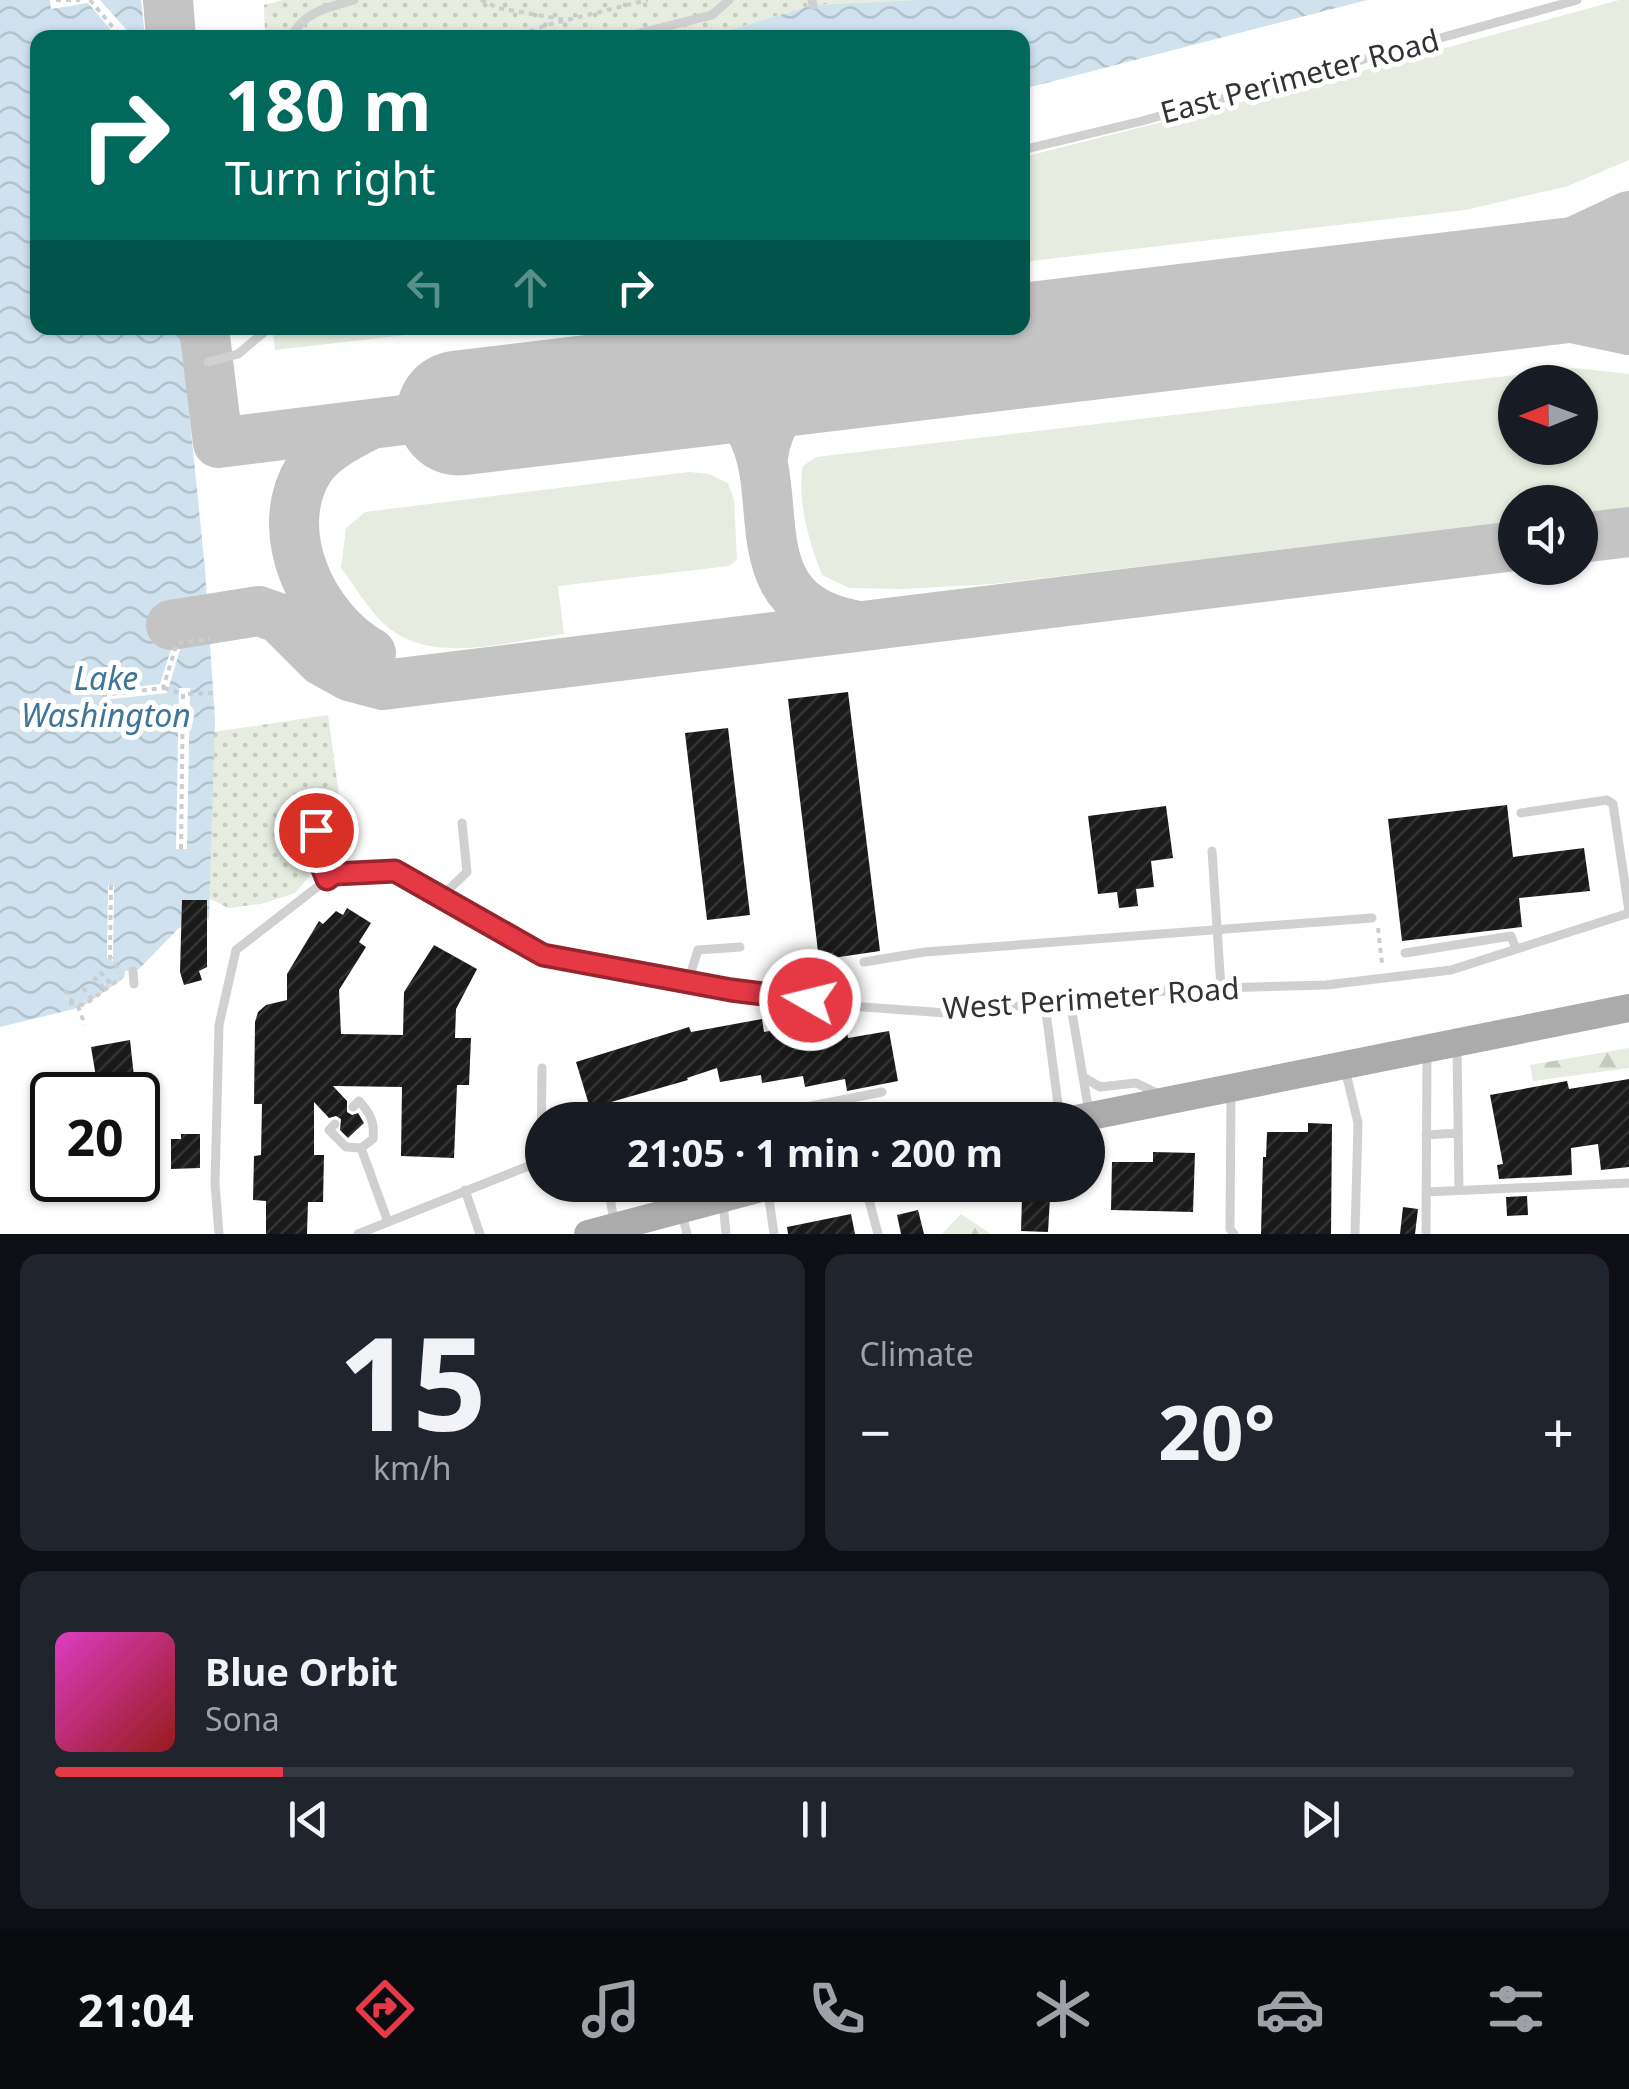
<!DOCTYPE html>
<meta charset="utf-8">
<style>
:root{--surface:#171b24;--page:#20242c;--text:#f1f3f6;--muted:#9ea1a6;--line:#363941;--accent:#e63946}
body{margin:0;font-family:"Noto Sans",sans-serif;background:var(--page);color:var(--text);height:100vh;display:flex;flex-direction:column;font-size:38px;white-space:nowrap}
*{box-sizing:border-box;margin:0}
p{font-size:32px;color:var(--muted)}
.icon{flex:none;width:55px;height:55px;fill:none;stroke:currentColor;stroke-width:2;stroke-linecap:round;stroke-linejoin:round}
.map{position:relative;height:1234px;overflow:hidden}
.side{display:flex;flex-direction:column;gap:20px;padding:20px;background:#0d0f14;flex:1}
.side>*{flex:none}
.top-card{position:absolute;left:30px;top:30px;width:1000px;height:305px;border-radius:20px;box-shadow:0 2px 8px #0004;background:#00695c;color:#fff;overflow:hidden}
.needle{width:65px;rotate:269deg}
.fabs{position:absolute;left:1498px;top:365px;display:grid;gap:20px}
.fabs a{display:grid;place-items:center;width:100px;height:100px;border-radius:50%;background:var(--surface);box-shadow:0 2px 8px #0004;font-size:50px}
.speed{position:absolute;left:30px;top:1072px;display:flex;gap:20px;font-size:50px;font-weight:700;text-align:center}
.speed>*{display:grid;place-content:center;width:130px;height:130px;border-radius:50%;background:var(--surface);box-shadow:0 2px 8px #0004;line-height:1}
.speed .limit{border:5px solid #111;border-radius:15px;background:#fff;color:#111}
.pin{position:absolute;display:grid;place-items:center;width:85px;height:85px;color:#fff;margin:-42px;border:5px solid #fff;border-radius:50%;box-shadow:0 2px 10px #0007}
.me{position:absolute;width:110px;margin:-55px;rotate:278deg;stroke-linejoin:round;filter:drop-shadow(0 0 8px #0008)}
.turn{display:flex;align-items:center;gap:35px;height:210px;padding:0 30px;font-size:45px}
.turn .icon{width:130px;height:130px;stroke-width:2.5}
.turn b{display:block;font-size:70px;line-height:85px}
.lanes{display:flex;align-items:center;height:95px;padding:0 30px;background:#0003;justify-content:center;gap:50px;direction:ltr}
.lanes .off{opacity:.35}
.big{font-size:75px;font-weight:700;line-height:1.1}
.side .card{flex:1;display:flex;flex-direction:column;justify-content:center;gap:15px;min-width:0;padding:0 35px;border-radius:20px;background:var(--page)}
.side .dial{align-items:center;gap:0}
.dial b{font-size:130px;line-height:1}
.song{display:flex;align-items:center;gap:30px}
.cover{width:120px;height:120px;border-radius:15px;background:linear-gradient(135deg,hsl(310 70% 55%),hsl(0 70% 35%))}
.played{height:10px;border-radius:5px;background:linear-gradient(90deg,var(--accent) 15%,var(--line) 15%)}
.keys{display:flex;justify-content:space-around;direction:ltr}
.heat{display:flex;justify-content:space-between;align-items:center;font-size:55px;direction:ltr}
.side .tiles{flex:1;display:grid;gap:20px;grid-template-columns:1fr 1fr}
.card:last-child{grid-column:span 2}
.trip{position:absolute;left:525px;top:1102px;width:580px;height:100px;border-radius:50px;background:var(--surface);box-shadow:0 2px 8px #0004;font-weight:700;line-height:100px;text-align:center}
.tab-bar{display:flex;height:160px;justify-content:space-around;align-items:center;background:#090b0e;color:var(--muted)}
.tab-bar .icon{width:70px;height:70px}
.tab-bar .current{color:var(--accent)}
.tab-bar b{font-size:45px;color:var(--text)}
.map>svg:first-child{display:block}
.grass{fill:#e6ecdf;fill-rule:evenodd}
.forest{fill:url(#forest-firs)}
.park{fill:url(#park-dots)}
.water{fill:url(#water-waves)}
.pier{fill:#fff}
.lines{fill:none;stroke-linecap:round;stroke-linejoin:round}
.taxiway{stroke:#c4c4c4;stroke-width:50}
.runway{stroke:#c4c4c4;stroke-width:125}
.building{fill:url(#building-hatch)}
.path{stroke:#cdcdcd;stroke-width:4;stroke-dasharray:5 5;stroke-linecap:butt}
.service{stroke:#d0d0d0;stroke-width:9}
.primary{stroke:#ababab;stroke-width:28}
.route-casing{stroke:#96252e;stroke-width:25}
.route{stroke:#e63946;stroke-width:18}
.labels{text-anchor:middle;stroke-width:10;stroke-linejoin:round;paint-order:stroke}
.street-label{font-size:30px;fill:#333;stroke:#fff}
.water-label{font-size:32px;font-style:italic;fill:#3f7597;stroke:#fff}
</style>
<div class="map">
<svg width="1629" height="1234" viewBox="0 0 1629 1234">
<defs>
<pattern id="forest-firs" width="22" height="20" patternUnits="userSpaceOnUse" patternTransform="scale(2.5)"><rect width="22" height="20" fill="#e6ecdf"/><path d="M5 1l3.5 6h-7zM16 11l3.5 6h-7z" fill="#c6cbc0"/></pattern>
<pattern id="park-dots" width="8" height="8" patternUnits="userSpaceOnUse" patternTransform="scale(2.5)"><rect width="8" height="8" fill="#e6ecdf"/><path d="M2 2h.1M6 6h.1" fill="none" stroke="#c6cbc0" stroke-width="1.8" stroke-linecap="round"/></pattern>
<pattern id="water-waves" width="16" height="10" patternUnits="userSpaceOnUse" patternTransform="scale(2.5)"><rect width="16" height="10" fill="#cfe2ee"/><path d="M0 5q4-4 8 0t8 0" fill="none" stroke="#b2c2cd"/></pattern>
<pattern id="building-hatch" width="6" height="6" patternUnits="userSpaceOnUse" patternTransform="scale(2.5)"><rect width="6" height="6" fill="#1a1a1a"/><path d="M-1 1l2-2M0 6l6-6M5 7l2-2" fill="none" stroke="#333"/></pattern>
</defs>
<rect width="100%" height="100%" fill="#fff"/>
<g class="grass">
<path d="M 1619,0 L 1629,0 L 1629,160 L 1568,186 L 1465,210 L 1023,262 L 1023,157 L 1340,77 Z"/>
<path d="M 287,328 L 467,328 L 275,350 L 273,331 Z"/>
<path d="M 1574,368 L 1629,374 L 1629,509 L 1580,514 L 1580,502 L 1515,502 L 1515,522 L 993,584 L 903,589 L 849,588 L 822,575 C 809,542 797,502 803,466 L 816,457 ZM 1515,382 L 1580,382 L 1580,448 L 1515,448 Z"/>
<path d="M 689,472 L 709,474 L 728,483 L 734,500 L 737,560 L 729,566 L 558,586 L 564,634 C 508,641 431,667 384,624 C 368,609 355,586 341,568 L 346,528 L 365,512 Z"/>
</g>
<g class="forest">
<path d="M 1629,1048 L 1629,1068 L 1533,1081 L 1530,1065 Z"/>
<path d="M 961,1214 L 991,1234 L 942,1234 Z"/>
</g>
<g class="park">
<path d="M 283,0 L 915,0 L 813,5 L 703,38 L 265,37 L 264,5 Z"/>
<path d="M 328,715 L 339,795 C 298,825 307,825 312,873 L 295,893 L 261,904 L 228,908 L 209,898 L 213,732 Z"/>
</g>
<g class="water">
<path d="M 0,0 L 141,0 L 145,37 L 38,38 L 38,328 L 206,328 L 181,331 L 205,569 L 215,719 L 209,919 L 179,928 L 139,969 L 125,971 L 124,978 L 82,1007 L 0,1027 Z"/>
<path d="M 915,0 L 1367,0 L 1023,89 L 1022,38 L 703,38 L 813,5 Z"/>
</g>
<g class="pier">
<path d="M 50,0 L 100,0 L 133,37 L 117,37 L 88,3 L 51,9 Z"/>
<path d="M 196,638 L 196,644 L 181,646 L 167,693 L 103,700 L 102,691 L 160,684 L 174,640 Z"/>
<path d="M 179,688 L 190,688 L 187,849 L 176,849 Z"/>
<path d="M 108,885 L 114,886 L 113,961 L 107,958 Z"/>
</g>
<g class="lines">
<g class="taxiway">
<path d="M 168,0 L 171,38"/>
<path d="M 1400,300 L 1520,267 L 1629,216"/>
<path d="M 1441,304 L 1519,307 L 1629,330"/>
<path d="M 204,328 L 218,443 L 459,413"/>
<path d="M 693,385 C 830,431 704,597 854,625"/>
<path d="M 365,427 C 345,438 322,449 309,469 C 270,532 313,620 371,653"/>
<path d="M 763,457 C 768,415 792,396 824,372"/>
<path d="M 1580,538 L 1629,532"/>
<path d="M 171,625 L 259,611 L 279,618 L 322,661 L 349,676 L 383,685 L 1515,546"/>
</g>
<path class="runway" d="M 459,413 L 1629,273"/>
</g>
<g class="building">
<path d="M 848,692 L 880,951 L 819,960 L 788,699 Z"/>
<path d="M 728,728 L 750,915 L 707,920 L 685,733 Z"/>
<path d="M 1507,805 L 1513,857 L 1584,848 L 1590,891 L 1519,898 L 1522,927 L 1402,941 L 1388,819 Z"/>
<path d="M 1166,806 L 1173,858 L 1151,861 L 1154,887 L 1136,889 L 1138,906 L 1119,908 L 1117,892 L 1098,894 L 1088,816 Z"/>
<path d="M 182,900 L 207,900 L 207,967 L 199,971 L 202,980 L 184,985 L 180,972 Z"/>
<path d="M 347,908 L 371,923 L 359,942 L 366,947 L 339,990 L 341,1034 L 403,1035 L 404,992 L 434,945 L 477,969 L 456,1009 L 455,1038 L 471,1038 L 469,1085 L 457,1085 L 454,1158 L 401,1156 L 402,1087 L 333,1086 L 347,1101 L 347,1112 L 352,1115 L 358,1113 L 364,1123 L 348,1138 L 340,1130 L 341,1119 L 336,1116 L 329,1118 L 314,1102 L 314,1155 L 324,1155 L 323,1202 L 308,1202 L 307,1234 L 266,1234 L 266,1201 L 253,1200 L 254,1156 L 261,1155 L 262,1104 L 254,1104 L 255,1022 L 258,1012 L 266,1005 L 287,1000 L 287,974 L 319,921 L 323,924 L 336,911 L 343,915 Z"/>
<path d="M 762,1019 L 764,1032 L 804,1024 L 806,1035 L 846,1027 L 848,1038 L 889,1031 L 898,1081 L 847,1091 L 845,1079 L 805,1087 L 803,1076 L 762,1083 L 761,1075 L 720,1082 L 717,1068 L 687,1078 L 688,1080 L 590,1108 L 576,1062 L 689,1027 L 691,1032 Z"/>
<path d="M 130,1040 L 136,1095 L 99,1095 L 91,1047 Z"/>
<path d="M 1629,1079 L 1629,1167 L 1601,1170 L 1598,1144 L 1571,1148 L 1572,1175 L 1499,1179 L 1497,1165 L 1503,1164 L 1490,1095 L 1567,1081 L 1569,1089 Z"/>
<path d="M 1308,1123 L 1332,1124 L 1331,1234 L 1261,1234 L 1263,1157 L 1266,1157 L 1267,1132 L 1308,1132 Z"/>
<path d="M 181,1134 L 200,1134 L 200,1168 L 171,1169 L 171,1139 L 181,1139 Z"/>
<path d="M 1153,1152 L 1195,1153 L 1193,1212 L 1111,1210 L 1112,1162 L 1153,1162 Z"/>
<path d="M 1527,1196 L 1528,1215 L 1507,1216 L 1506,1197 Z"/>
<path d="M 1022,1197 L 1050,1198 L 1048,1232 L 1021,1231 Z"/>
<path d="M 1403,1207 L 1418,1209 L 1415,1234 L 1400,1234 Z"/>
<path d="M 918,1210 L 924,1234 L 901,1234 L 897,1215 Z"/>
<path d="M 851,1214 L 855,1234 L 788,1234 L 787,1227 Z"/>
</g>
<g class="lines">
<g class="path">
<path d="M 56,0 L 80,0"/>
<path d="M 90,0 L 122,38"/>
<path d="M 481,0 L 498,8 L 566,20"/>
<path d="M 511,38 L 547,25 L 648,0"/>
<path d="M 164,688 L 183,694"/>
<path d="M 102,695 L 163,688 L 177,643 L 210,639"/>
<path d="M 181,849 L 183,694 L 213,693"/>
<path d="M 111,885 L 110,957 L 121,972"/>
<path d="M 1378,928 L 1382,963"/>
<path d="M 100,972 L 112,985"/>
<path d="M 94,977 L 104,989"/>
<path d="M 83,988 L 92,999"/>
<path d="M 65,990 L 73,1003"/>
<path d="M 69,1003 L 84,1005 L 121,978"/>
<path d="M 78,1006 L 85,1025"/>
</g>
<g class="service">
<path d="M 812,0 L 813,5"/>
<path d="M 291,38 C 302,12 329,7 354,0"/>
<path d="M 620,38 L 712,15 L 729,0"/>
<path d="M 1022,150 L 1142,121 L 1577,0"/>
<path d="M 208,362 L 238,354 L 269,328"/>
<path d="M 1521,813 L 1607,800 L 1613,804 L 1629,911"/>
<path d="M 316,830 L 314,847 L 327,879"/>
<path d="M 1212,851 L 1221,988"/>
<path d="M 441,897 L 467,872 L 462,823"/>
<path d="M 1405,953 L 1511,936 L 1516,949"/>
<path d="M 864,962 L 925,952 L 1372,918"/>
<path d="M 133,971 L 134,984"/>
<path d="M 688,982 L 698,950 L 740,947"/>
<path d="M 1070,1001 L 1089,1112"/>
<path d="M 1045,1004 L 1060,1120"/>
<path d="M 1457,1048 L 1459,1190"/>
<path d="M 1345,1069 L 1358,1123 L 1355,1234"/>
<path d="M 1083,1077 L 1100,1087 L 1136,1083 L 1159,1094"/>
<path d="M 1231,1094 L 1230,1229 L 1234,1234"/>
<path d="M 635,1120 L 650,1120"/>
<path d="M 740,1120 L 882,1092"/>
<path d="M 335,1124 L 329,1130 L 346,1147 L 361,1148 L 373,1139 C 375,1122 370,1113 359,1101 L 353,1107"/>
<path d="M 1426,1135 L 1458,1133"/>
<path d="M 361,1148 L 388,1222"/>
<path d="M 608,1185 L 614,1222"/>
<path d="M 675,1185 L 687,1234"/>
<path d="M 865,1185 L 878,1234"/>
<path d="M 465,1190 L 480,1234"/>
<path d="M 768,1192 L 774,1234"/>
<path d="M 1426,1192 L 1629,1183"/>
<path d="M 723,1202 L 726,1234"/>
<path d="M 219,1234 L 215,1184 L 219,1025 L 236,950 L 334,874 L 395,871 L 543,955 L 731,990 L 850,1006 L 946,1013 L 1185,989 L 1326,985 L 1451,970 L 1629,913"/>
<path d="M 358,1234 L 541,1161 L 542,1068"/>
<path d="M 1426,1234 L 1427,1055"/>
</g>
<g class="primary">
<path d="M 1071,1120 L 1629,1008"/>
<path d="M 588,1234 L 773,1185"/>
</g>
</g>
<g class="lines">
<defs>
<path id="route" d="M 316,830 L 314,847 L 327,879 L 334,874 L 395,871 L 543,955 L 731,990 L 810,1000"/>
</defs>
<use href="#route" class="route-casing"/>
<use href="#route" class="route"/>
</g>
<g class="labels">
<g class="street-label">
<text transform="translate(1300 77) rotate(-15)" y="10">East Perimeter Road</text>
<text transform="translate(1091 999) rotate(-4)" y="10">West Perimeter Road</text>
</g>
<g class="water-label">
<text x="106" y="690">Lake<tspan x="106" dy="37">Washington</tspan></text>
</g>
</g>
</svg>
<div class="fabs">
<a><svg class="needle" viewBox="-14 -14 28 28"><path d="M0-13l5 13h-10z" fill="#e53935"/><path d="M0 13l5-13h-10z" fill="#9ea1a6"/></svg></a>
<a><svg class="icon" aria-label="sound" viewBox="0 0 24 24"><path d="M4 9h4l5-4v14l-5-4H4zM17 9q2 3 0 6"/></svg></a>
</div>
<div class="speed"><div class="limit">20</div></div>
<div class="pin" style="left:316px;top:830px;background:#d93025"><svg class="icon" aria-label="arrive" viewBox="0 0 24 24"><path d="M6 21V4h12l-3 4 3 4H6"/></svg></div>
<svg class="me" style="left:810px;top:1000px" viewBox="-20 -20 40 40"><circle r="17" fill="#e63946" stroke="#fff" stroke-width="3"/><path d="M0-11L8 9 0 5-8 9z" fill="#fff"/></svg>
<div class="trip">21:05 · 1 min · 200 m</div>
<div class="top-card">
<div class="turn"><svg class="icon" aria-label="right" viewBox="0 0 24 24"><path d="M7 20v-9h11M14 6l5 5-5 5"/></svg><div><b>180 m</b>Turn right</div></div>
<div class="lanes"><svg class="icon off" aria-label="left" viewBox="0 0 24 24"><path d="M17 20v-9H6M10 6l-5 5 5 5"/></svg><svg class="icon off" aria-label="ahead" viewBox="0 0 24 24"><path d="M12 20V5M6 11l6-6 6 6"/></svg><svg class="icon" aria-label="right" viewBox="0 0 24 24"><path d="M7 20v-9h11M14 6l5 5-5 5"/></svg></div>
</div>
</div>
<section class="side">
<div class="tiles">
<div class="card dial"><b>15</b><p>km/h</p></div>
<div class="card"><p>Climate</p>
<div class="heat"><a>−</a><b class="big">20°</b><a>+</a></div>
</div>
<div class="card">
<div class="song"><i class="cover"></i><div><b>Blue Orbit</b><p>Sona</p></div></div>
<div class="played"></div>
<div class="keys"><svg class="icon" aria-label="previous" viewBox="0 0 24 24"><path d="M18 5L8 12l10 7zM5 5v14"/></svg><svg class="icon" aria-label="pause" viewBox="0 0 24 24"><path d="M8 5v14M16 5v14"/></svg><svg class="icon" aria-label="next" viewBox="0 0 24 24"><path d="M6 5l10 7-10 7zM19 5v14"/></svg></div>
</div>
</div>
</section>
<nav class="tab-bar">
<b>21:04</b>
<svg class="icon current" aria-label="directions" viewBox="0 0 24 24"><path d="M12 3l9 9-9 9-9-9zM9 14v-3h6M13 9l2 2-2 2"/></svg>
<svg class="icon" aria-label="music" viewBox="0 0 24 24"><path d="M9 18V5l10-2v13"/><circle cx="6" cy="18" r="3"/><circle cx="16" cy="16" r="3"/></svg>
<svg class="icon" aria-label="phone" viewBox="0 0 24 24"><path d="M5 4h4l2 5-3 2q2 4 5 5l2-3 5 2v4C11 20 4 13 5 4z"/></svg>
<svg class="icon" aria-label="climate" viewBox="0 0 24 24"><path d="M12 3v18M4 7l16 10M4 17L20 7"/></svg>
<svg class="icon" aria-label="car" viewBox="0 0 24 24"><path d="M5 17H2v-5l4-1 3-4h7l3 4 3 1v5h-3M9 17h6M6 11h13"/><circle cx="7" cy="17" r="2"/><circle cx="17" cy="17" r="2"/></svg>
<svg class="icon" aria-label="filters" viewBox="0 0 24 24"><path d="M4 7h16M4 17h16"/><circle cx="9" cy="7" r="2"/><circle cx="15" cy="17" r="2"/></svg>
</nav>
